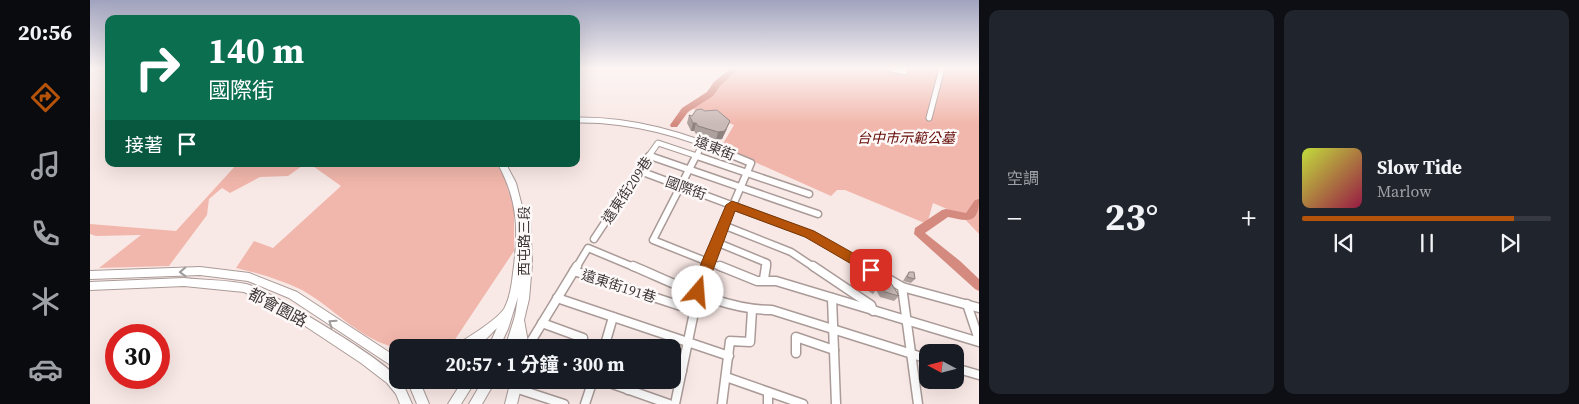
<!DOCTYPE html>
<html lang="zh-TW">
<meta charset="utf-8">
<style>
:root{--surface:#171b24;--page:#20242c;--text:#f1f3f6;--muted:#9ea1a6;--line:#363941;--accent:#b45309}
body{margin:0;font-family:"Source Serif 4","Noto Sans TC",serif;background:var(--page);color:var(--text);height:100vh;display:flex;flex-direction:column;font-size:19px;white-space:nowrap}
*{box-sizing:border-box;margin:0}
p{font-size:16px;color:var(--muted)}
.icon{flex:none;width:28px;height:28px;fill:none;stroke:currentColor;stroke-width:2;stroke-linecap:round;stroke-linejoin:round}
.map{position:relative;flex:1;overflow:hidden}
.details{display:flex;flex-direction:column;gap:10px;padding:10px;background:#0d0f14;width:600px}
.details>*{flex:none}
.top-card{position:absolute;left:15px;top:15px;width:475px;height:152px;border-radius:10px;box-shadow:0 5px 20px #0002;background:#0b6e4f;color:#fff;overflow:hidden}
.needle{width:32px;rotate:277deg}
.buttons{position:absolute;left:829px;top:344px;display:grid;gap:10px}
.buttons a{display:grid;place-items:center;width:45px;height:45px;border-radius:10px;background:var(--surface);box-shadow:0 5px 20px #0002;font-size:25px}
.speed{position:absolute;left:15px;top:324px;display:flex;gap:10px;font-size:25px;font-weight:700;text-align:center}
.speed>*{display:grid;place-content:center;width:65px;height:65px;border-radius:50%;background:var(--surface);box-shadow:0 5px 20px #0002;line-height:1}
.speed .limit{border:8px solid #d22;background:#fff;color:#111}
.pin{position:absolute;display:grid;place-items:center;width:42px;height:42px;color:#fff;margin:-21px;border-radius:10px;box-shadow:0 2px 8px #0006}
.me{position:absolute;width:55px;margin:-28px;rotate:18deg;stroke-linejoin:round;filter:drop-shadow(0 0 4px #0008)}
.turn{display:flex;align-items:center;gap:18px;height:105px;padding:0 20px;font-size:22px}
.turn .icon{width:65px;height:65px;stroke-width:2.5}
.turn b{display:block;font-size:35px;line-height:42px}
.then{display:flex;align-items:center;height:48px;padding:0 20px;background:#0003;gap:10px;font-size:19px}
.big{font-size:38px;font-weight:700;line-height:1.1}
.details .tile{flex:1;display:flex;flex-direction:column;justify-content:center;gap:8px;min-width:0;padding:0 18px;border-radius:10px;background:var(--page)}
.song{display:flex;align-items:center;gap:15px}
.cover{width:60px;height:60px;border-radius:8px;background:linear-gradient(135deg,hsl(70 70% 55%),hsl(340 70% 35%))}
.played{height:5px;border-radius:2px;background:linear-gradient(90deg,var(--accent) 85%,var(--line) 85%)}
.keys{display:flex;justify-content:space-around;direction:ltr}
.heat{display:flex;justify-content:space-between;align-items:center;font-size:28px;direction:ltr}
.details .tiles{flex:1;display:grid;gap:10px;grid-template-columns:repeat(2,1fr)}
.trip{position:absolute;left:299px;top:339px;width:292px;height:50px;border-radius:10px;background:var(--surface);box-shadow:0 5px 20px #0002;font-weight:700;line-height:50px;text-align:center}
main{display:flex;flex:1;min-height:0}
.dock{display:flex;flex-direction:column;width:90px;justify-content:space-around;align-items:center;background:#090b0e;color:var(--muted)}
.dock .icon{width:35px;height:35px}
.dock .active{color:var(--accent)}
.dock b{font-size:22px;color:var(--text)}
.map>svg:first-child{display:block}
.green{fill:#f2b7ac}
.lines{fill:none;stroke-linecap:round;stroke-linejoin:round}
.river{fill:#d48a7e;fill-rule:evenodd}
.street-far2-casing{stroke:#aa9b98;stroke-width:7}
.street-far1-casing{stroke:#aa9b98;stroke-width:9}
.street-casing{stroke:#aa9b98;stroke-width:11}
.secondary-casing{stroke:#aa9b98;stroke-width:2}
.street-far2{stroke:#fff;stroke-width:5}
.street-far1{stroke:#fff;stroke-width:6}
.street{stroke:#fff;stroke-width:8}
.secondary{fill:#fff;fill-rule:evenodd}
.wall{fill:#aea09d}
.shaded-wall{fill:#8d8280}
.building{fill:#cabab7;stroke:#8d8280}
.oneway{stroke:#9e9a9a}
.route{fill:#b45309;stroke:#753606}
.labels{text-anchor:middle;stroke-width:5;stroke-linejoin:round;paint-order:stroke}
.park-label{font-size:14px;font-style:italic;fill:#630803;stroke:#fdf9f9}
.street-label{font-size:14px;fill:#3d3635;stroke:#fdf9f9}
.near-street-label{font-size:16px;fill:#3d3635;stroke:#fdf9f9}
</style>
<main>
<nav class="dock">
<b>20:56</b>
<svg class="icon active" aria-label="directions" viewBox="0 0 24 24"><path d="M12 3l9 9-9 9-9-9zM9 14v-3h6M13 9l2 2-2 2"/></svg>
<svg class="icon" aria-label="music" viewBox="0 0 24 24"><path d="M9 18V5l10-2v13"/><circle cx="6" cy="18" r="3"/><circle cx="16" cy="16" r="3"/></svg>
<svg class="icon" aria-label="phone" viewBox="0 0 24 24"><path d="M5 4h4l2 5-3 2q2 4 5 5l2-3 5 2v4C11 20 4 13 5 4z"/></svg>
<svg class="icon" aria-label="climate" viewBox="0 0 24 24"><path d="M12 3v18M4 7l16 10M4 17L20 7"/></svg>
<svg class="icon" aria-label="car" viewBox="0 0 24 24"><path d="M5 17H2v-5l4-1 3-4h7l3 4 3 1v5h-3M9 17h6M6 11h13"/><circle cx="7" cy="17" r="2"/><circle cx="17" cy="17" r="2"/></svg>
</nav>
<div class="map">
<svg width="889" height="404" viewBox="0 0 889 404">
<rect width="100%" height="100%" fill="#f9e9e6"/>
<g class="green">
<path d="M 647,68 L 889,68 L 889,234 L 871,215 L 843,203 L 837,224 L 755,190 L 747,190 L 741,196 L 631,147 L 644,125 L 601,108 L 622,94 L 628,84 Z"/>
<path d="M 147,164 L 215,164 L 198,176 L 170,177 L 140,193 L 132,188 L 119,199 L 117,215 L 79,266 L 9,268 L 51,235 L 6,236 L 0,234 L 0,224 L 86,231 Z"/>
<path d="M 220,164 L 406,164 L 413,174 L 424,209 L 424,251 L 364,341 C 344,346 320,352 300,346 C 268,337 241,306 212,290 C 191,280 168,273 146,268 L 164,241 L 183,248 L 251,186 Z"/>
</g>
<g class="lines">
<g class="river">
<path d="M 641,68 L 649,68 L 630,86 L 623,96 L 598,112 L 587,127 L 581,127 L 580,125 L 592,108 L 617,92 L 624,82 Z"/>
<path d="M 889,199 C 889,225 877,221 858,217 L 835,233 L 870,261 L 889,279 L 889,291 L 885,289 L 824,234 L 825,228 L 852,210 L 856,209 L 876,213 L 885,200 Z"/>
</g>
<defs>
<g id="street-far2">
<path d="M 798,68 L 815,72 L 815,68"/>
<path d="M 839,118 L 852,68"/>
<path d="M 486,120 C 543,119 595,135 647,157"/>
<path d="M 560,156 L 564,157"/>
<path d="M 558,157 L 568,143 L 610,157"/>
<path d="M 606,157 L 613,143"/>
</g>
<g id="street-far1">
<path d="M 560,156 L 728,214"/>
<path d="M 606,156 L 563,240 L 633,268"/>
<path d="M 607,156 L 719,194"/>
<path d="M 550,171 L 719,234 L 778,268"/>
<path d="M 633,225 L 701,252 L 725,268"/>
<path d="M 504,239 L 559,156"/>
<path d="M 626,242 L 677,263 L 676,268"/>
<path d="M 486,268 L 498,248 L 546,268"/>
<path d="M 616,268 L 661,163 L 644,156"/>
</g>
<g id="street">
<path d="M 543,266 C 586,284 634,310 682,310 L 838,359"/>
<path d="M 630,266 L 667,281 L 686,281 L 889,342"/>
<path d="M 723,266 L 781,305 L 783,311"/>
<path d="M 776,266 L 812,287 L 889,308"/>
<path d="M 484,271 L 603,310"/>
<path d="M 674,279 L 676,266"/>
<path d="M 812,287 L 828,404"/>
<path d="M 467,298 L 639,356"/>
<path d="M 742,298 L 746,404"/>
<path d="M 877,304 L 889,340"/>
<path d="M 452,323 L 493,338"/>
<path d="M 437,348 L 487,266"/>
<path d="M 514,348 L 523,317"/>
<path d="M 706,353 L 706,337 L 744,350"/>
<path d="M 582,368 L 592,371"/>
<path d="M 865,368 L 889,375"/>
<path d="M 636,377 L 713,404"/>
<path d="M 511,380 L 579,404"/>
<path d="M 425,388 L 474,404"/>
<path d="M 538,390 L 541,380"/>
<path d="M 678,392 L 678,404"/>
<path d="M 495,404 L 503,380"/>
<path d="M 585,404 L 608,293 L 616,266"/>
<path d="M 632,404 L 640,341 L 660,342 L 662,310"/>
</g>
<g id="secondary">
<path d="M 408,164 L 416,164 L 426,183 L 433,210 L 439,211 L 440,213 L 442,264 L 439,299 L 434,320 L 439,348 L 427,348 L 427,344 L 426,348 L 415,348 L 425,316 L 428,297 L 418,329 L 409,348 L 398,348 L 407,328 C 391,344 389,348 366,348 L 367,344 C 378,338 411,317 415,307 C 420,297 422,283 423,273 C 429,231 428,201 408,164 Z"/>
<path d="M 110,267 L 159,273 L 207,292 L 308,358 L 308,370 L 199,298 L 158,281 L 110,275 L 0,279 L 0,271 Z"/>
<path d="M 94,278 C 112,280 138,280 156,284 C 177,289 303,364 308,380 L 309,380 L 314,386 L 322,404 L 310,404 L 306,394 L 297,383 L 271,363 L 191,310 L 154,292 L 94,286 L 0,290 L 0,282 Z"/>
<path d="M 317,380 L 329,380 L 339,404 L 327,404 Z"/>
<path d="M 373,380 L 386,380 L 371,404 L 358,404 Z"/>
<path d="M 393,380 L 406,380 L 392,404 L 379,404 Z"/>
<path d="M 421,380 L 433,380 L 427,404 L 415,404 Z"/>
</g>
</defs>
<use href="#street-far2" class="street-far2-casing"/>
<use href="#street-far1" class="street-far1-casing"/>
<use href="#street" class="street-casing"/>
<use href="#secondary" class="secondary-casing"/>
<use href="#street-far2" class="street-far2"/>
<use href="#street-far1" class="street-far1"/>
<use href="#street" class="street"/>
<use href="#secondary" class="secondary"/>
</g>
<g class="wall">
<path d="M 599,115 L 637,129 L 632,139 L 626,140 L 606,134 L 604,131 L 601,131 L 597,123 Z"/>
<path d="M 779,270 L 809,296 L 804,301 L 790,297 L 786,290 L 783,294 L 767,284 Z"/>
<path d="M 819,272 L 825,279 L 821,283 L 813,281 L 816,276 Z"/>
</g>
<g class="shaded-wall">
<path d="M 640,121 L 632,139 L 626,140 L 628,132 Z"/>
<path d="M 603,123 L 606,123 L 604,131 L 601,131 Z"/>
</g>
<g class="building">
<path d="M 611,109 L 615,111 L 627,110 L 640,121 L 635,131 L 628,132 L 608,126 L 606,123 L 603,123 L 599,115 L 602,116 L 606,110 Z"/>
<path d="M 779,270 L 801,283 L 809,296 L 795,292 L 791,285 L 787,289 L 772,279 Z"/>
<path d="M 819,272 L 824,272 L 825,279 L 817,277 Z"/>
</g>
<defs><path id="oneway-chevron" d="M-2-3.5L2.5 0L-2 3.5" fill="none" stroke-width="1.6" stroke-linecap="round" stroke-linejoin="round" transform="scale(1.25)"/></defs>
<g class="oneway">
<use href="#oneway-chevron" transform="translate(93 272) rotate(178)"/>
<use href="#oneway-chevron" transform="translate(242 323) rotate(-146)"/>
</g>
<linearGradient id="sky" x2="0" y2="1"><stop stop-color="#a0a3be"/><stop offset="0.55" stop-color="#fcf5f4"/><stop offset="1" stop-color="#fcf5f4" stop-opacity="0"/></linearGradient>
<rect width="889" height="124" fill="url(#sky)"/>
<path class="route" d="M 642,201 L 724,231 L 786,266 L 788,270 L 786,273 L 777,273 L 715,237 L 645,211 L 613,297 L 603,297 L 601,292 L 612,261 L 636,205 Z"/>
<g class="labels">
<g class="park-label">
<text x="816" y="143">台中市示範公墓</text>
</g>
<g class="street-label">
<text transform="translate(625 148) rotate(22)" y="5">遠東街</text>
<text transform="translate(596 188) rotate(20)" y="5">國際街</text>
<text transform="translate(537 190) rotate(-56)" y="5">遠東街209巷</text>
<text transform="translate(434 241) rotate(-90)" y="5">西屯路三段</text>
<text transform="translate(529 286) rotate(18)" y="5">遠東街191巷</text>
</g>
<g class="near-street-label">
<text transform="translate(188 307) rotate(28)" y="6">都會園路</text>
</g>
</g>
</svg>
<div class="buttons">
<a><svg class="needle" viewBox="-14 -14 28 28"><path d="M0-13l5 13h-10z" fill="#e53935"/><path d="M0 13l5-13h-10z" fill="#9ea1a6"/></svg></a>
</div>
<div class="speed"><div class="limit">30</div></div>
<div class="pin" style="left:781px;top:270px;background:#d93025"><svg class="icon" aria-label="arrive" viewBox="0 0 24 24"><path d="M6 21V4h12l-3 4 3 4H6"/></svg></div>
<svg class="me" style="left:608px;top:292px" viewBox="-20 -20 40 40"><circle r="19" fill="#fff"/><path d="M0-13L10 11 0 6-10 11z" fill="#b45309"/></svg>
<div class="trip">20:57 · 1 分鐘 · 300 m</div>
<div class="top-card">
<div class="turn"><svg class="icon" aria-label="right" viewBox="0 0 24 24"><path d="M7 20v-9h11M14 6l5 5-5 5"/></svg><div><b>140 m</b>國際街</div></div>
<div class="then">接著<svg class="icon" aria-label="arrive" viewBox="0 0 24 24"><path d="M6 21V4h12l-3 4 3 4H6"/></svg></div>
</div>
</div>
<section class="details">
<div class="tiles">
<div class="tile"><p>空調</p>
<div class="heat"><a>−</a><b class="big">23°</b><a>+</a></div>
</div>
<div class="tile">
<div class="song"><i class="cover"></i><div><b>Slow Tide</b><p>Marlow</p></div></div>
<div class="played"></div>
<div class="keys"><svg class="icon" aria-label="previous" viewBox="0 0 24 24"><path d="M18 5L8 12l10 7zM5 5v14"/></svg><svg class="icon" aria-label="pause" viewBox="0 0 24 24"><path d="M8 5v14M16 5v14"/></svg><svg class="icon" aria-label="next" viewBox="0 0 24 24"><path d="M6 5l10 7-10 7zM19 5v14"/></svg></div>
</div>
</div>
</section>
</main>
